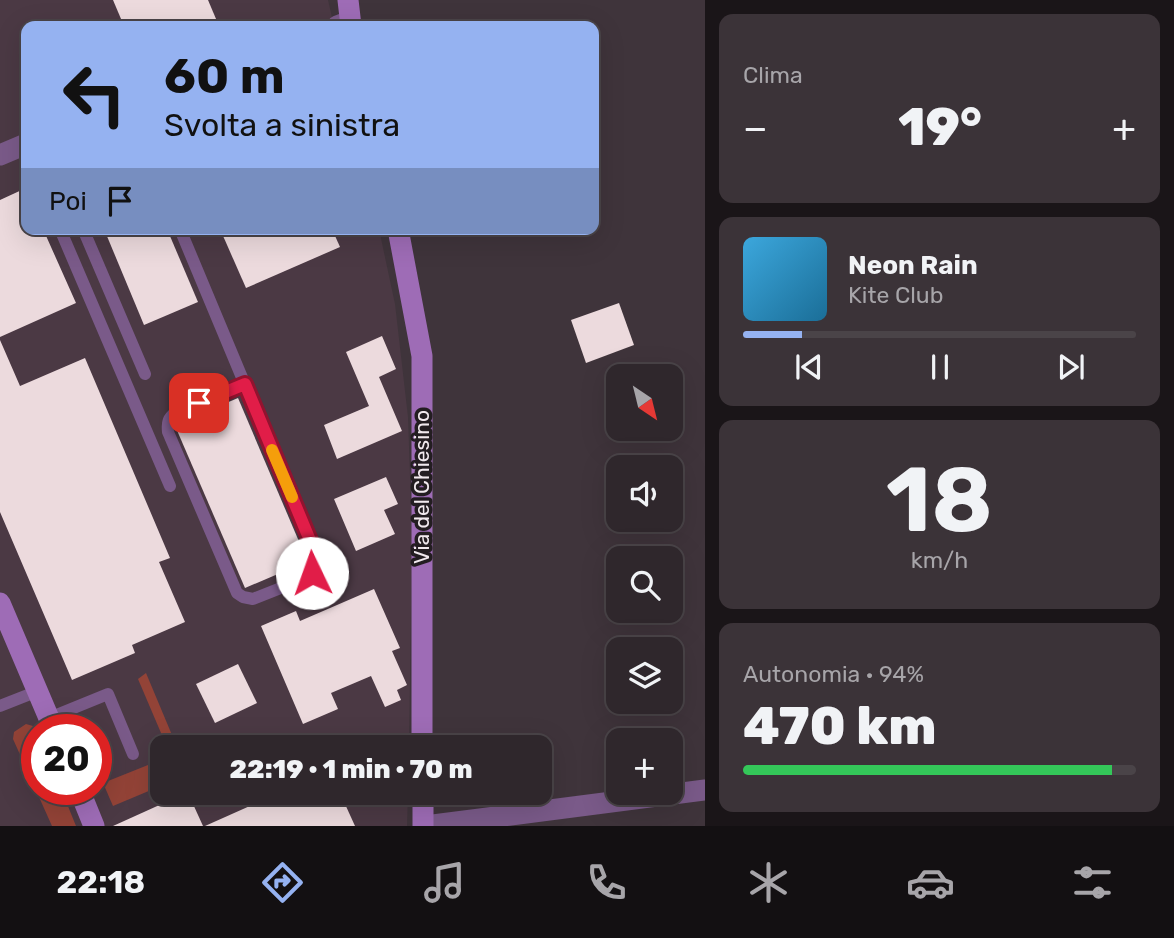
<!DOCTYPE html>
<html lang="it">
<meta charset="utf-8">
<style>
:root{--surface:#2f272c;--page:#3b3338;--text:#f1f3f6;--muted:#a7a5a9;--line:#4a4448;--accent:#95b2f1}
body{margin:0;font-family:Rubik,sans-serif;background:var(--page);color:var(--text);height:100vh;display:flex;flex-direction:column;font-size:26px;white-space:nowrap}
*{box-sizing:border-box;margin:0}
p{font-size:23px;color:var(--muted)}
.icon{flex:none;width:38px;height:38px;fill:none;stroke:currentColor;stroke-width:2;stroke-linecap:round;stroke-linejoin:round}
.map{position:relative;flex:1;overflow:hidden}
.side{display:flex;flex-direction:column;gap:14px;padding:14px;background:#1a1518;width:469px}
.side>*{flex:none}
.top-card{position:absolute;left:21px;top:21px;width:578px;height:214px;border-radius:14px;box-shadow:0 7px 28px #0002,0 0 0 2px var(--line);background:#95b2f1;color:#111;overflow:hidden}
.needle{width:46px;rotate:145deg}
.controls{position:absolute;left:606px;top:364px;display:grid;gap:14px}
.controls a{display:grid;place-items:center;width:77px;height:77px;border-radius:14px;background:var(--surface);box-shadow:0 7px 28px #0002,0 0 0 2px var(--line);font-size:35px}
.speed{position:absolute;left:21px;top:714px;display:flex;gap:14px;font-size:35px;font-weight:700;text-align:center}
.speed>*{display:grid;place-content:center;width:91px;height:91px;border-radius:50%;background:var(--surface);box-shadow:0 7px 28px #0002,0 0 0 2px var(--line);line-height:1}
.speed .limit{border:10px solid #d22;background:#fff;color:#111}
.pin{position:absolute;display:grid;place-items:center;width:60px;height:60px;color:#fff;margin:-30px;border-radius:14px;box-shadow:0 4px 10px #0006}
.me{position:absolute;width:77px;margin:-38px;rotate:357deg;stroke-linejoin:round;filter:drop-shadow(0 0 5px #0008)}
.turn{display:flex;align-items:center;gap:24px;height:147px;padding:0 28px;font-size:32px}
.turn .icon{width:91px;height:91px;stroke-width:2.5}
.turn b{display:block;font-size:49px;line-height:60px}
.then{display:flex;align-items:center;height:66px;padding:0 28px;background:#0003;gap:14px;font-size:26px}
.big{font-size:52px;font-weight:800;line-height:1.1}
.side .card{flex:1;display:flex;flex-direction:column;justify-content:center;gap:10px;min-width:0;padding:0 24px;border-radius:14px;background:var(--page)}
.side .dial{align-items:center;gap:0}
.dial b{font-size:91px;line-height:1}
.song{display:flex;align-items:center;gap:21px}
.cover{width:84px;height:84px;border-radius:10px;background:linear-gradient(135deg,hsl(200 70% 55%),hsl(200 70% 35%))}
.played{height:7px;border-radius:4px;background:linear-gradient(90deg,var(--accent) 15%,var(--line) 15%)}
.keys{display:flex;justify-content:space-around;direction:ltr}
.heat{display:flex;justify-content:space-between;align-items:center;font-size:38px;direction:ltr}
.charge{height:10px;border-radius:5px;background:linear-gradient(90deg,#34c759 94%,var(--line) 0)}
.trip{position:absolute;left:150px;top:735px;width:402px;height:70px;border-radius:14px;background:var(--surface);box-shadow:0 7px 28px #0002,0 0 0 2px var(--line);font-weight:800;line-height:70px;text-align:center}
.tab-bar{display:flex;height:112px;justify-content:space-around;align-items:center;background:#131012;color:var(--muted)}
.tab-bar .icon{width:49px;height:49px}
.tab-bar .active{color:var(--accent)}
.tab-bar b{font-size:32px;color:var(--text)}
main{display:flex;flex:1;min-height:0}
.map>svg:first-child{display:block}
.built{fill:#4b3944;fill-rule:evenodd}
.green{fill:#934337}
.building{fill:#ecdadd}
.lines{fill:none;stroke-linecap:round;stroke-linejoin:round}
.lane{stroke:#7a5a89;stroke-width:12}
.street{stroke:#7a5a89;stroke-width:21}
.secondary{stroke:#9e6cb6;stroke-width:21}
.route-casing{stroke:#92132f;stroke-width:18}
.route{stroke:#e11d48;stroke-width:12}
.slow{stroke:#f59e0b;stroke-width:12}
.labels{text-anchor:middle;stroke-width:7;stroke-linejoin:round;paint-order:stroke}
.street-label{font-size:21px;fill:#f1e9ee;stroke:#231d21}
</style>
<main>
<div class="map">
<svg width="705" height="826" viewBox="0 0 705 826">
<rect width="100%" height="100%" fill="#3f343b"/>
<path class="built" d="M 0,0 L 328,0 L 334,26 L 26,26 L 26,229 L 379,229 L 395,304 L 408,417 L 412,535 L 409,747 L 163,747 L 163,793 L 408,793 L 407,826 L 0,826 ZM 37,730 L 96,730 L 96,789 L 37,789 Z"/>
<g class="green">
<path d="M 146,673 L 177,747 L 167,747 L 138,679 Z"/>
<path d="M 26,724 L 33,726 L 37,733 L 37,789 L 61,789 L 76,826 L 52,826 L 13,739 L 14,732 Z"/>
<path d="M 163,759 L 163,785 L 113,806 L 103,783 Z"/>
</g>
<g class="building">
<path d="M 113,0 L 208,0 L 219,26 L 124,26 Z"/>
<path d="M 26,188 L 26,229 L 43,229 L 76,303 L 0,337 L 0,200 Z"/>
<path d="M 104,229 L 167,229 L 198,302 L 144,325 Z"/>
<path d="M 220,229 L 332,229 L 340,247 L 246,288 Z"/>
<path d="M 619,303 L 634,345 L 586,363 L 571,320 Z"/>
<path d="M 382,336 L 396,369 L 379,377 L 402,431 L 337,459 L 324,425 L 369,406 L 346,352 Z"/>
<path d="M 0,340 L 20,386 L 85,358 L 170,558 L 159,562 L 185,622 L 132,645 L 135,653 L 72,680 L 0,512 Z"/>
<path d="M 238,398 L 306,558 L 306,562 L 245,588 L 176,428 L 177,424 Z"/>
<path d="M 386,477 L 398,504 L 384,510 L 395,534 L 356,551 L 334,499 Z"/>
<path d="M 374,589 L 400,648 L 392,651 L 407,685 L 397,690 L 401,700 L 385,707 L 371,676 L 331,693 L 338,709 L 303,724 L 261,626 L 296,611 L 300,621 Z"/>
<path d="M 238,664 L 257,703 L 215,723 L 196,684 Z"/>
<path d="M 188,793 L 203,826 L 113,826 L 186,793 Z"/>
<path d="M 279,793 L 340,793 L 355,826 L 205,826 Z"/>
</g>
<g class="lines">
<g class="lane">
<path d="M 60,229 L 170,486"/>
<path d="M 83,229 L 145,374"/>
<path d="M 180,229 L 314,550 C 316,562 315,569 306,578 L 253,599 L 243,597 L 237,593 L 168,432 C 167,422 168,418 176,412 L 245,384"/>
<path d="M 0,706 L 38,691"/>
<path d="M 49,718 L 108,694 L 133,754"/>
</g>
<g class="street">
<path d="M 337,26 L 350,21"/>
<path d="M 0,155 L 26,144"/>
<path d="M 425,826 L 705,790"/>
</g>
<g class="secondary">
<path d="M 348,0 L 351,26"/>
<path d="M 398,229 L 422,356 L 422,747"/>
<path d="M 0,603 L 54,730"/>
<path d="M 79,789 L 94,826"/>
<path d="M 423,793 L 423,826"/>
</g>
</g>
<g class="lines">
<defs>
<path id="route" d="M 199,403 L 245,384 L 314,550 L 316,562 L 312,573"/>
</defs>
<use href="#route" class="route-casing"/>
<use href="#route" class="route"/>
<path class="slow" d="M 272,450 L 292,497"/>
</g>
<g class="labels">
<g class="street-label">
<text transform="translate(422 487) rotate(-90)" y="7">Via del Chiesino</text>
</g>
</g>
</svg>
<div class="controls">
<a><svg class="needle" viewBox="-14 -14 28 28"><path d="M0-13l5 13h-10z" fill="#e53935"/><path d="M0 13l5-13h-10z" fill="#a7a5a9"/></svg></a>
<a><svg class="icon" aria-label="sound" viewBox="0 0 24 24"><path d="M4 9h4l5-4v14l-5-4H4zM17 9q2 3 0 6"/></svg></a>
<a><svg class="icon" aria-label="search" viewBox="0 0 24 24"><circle cx="10" cy="10" r="6"/><path d="M15 15l6 6"/></svg></a>
<a><svg class="icon" aria-label="layers" viewBox="0 0 24 24"><path d="M12 4l9 5-9 5-9-5zM3 14l9 5 9-5"/></svg></a>
<a>+</a>
</div>
<div class="speed"><div class="limit">20</div></div>
<div class="pin" style="left:199px;top:403px;background:#d93025"><svg class="icon" aria-label="arrive" viewBox="0 0 24 24"><path d="M6 21V4h12l-3 4 3 4H6"/></svg></div>
<svg class="me" style="left:312px;top:573px" viewBox="-20 -20 40 40"><circle r="19" fill="#fff"/><path d="M0-13L10 11 0 6-10 11z" fill="#e11d48"/></svg>
<div class="trip">22:19 · 1 min · 70 m</div>
<div class="top-card">
<div class="turn"><svg class="icon" aria-label="left" viewBox="0 0 24 24"><path d="M17 20v-9H6M10 6l-5 5 5 5"/></svg><div><b>60 m</b>Svolta a sinistra</div></div>
<div class="then">Poi<svg class="icon" aria-label="arrive" viewBox="0 0 24 24"><path d="M6 21V4h12l-3 4 3 4H6"/></svg></div>
</div>
</div>
<section class="side">
<div class="card"><p>Clima</p>
<div class="heat"><a>−</a><b class="big">19°</b><a>+</a></div>
</div>
<div class="card">
<div class="song"><i class="cover"></i><div><b>Neon Rain</b><p>Kite Club</p></div></div>
<div class="played"></div>
<div class="keys"><svg class="icon" aria-label="previous" viewBox="0 0 24 24"><path d="M18 5L8 12l10 7zM5 5v14"/></svg><svg class="icon" aria-label="pause" viewBox="0 0 24 24"><path d="M8 5v14M16 5v14"/></svg><svg class="icon" aria-label="next" viewBox="0 0 24 24"><path d="M6 5l10 7-10 7zM19 5v14"/></svg></div>
</div>
<div class="card dial"><b>18</b><p>km/h</p></div>
<div class="card"><p>Autonomia · 94%</p><b class="big">470 km</b><div class="charge"></div></div>
</section>
</main>
<nav class="tab-bar">
<b>22:18</b>
<svg class="icon active" aria-label="directions" viewBox="0 0 24 24"><path d="M12 3l9 9-9 9-9-9zM9 14v-3h6M13 9l2 2-2 2"/></svg>
<svg class="icon" aria-label="music" viewBox="0 0 24 24"><path d="M9 18V5l10-2v13"/><circle cx="6" cy="18" r="3"/><circle cx="16" cy="16" r="3"/></svg>
<svg class="icon" aria-label="phone" viewBox="0 0 24 24"><path d="M5 4h4l2 5-3 2q2 4 5 5l2-3 5 2v4C11 20 4 13 5 4z"/></svg>
<svg class="icon" aria-label="climate" viewBox="0 0 24 24"><path d="M12 3v18M4 7l16 10M4 17L20 7"/></svg>
<svg class="icon" aria-label="car" viewBox="0 0 24 24"><path d="M5 17H2v-5l4-1 3-4h7l3 4 3 1v5h-3M9 17h6M6 11h13"/><circle cx="7" cy="17" r="2"/><circle cx="17" cy="17" r="2"/></svg>
<svg class="icon" aria-label="filters" viewBox="0 0 24 24"><path d="M4 7h16M4 17h16"/><circle cx="9" cy="7" r="2"/><circle cx="15" cy="17" r="2"/></svg>
</nav>
